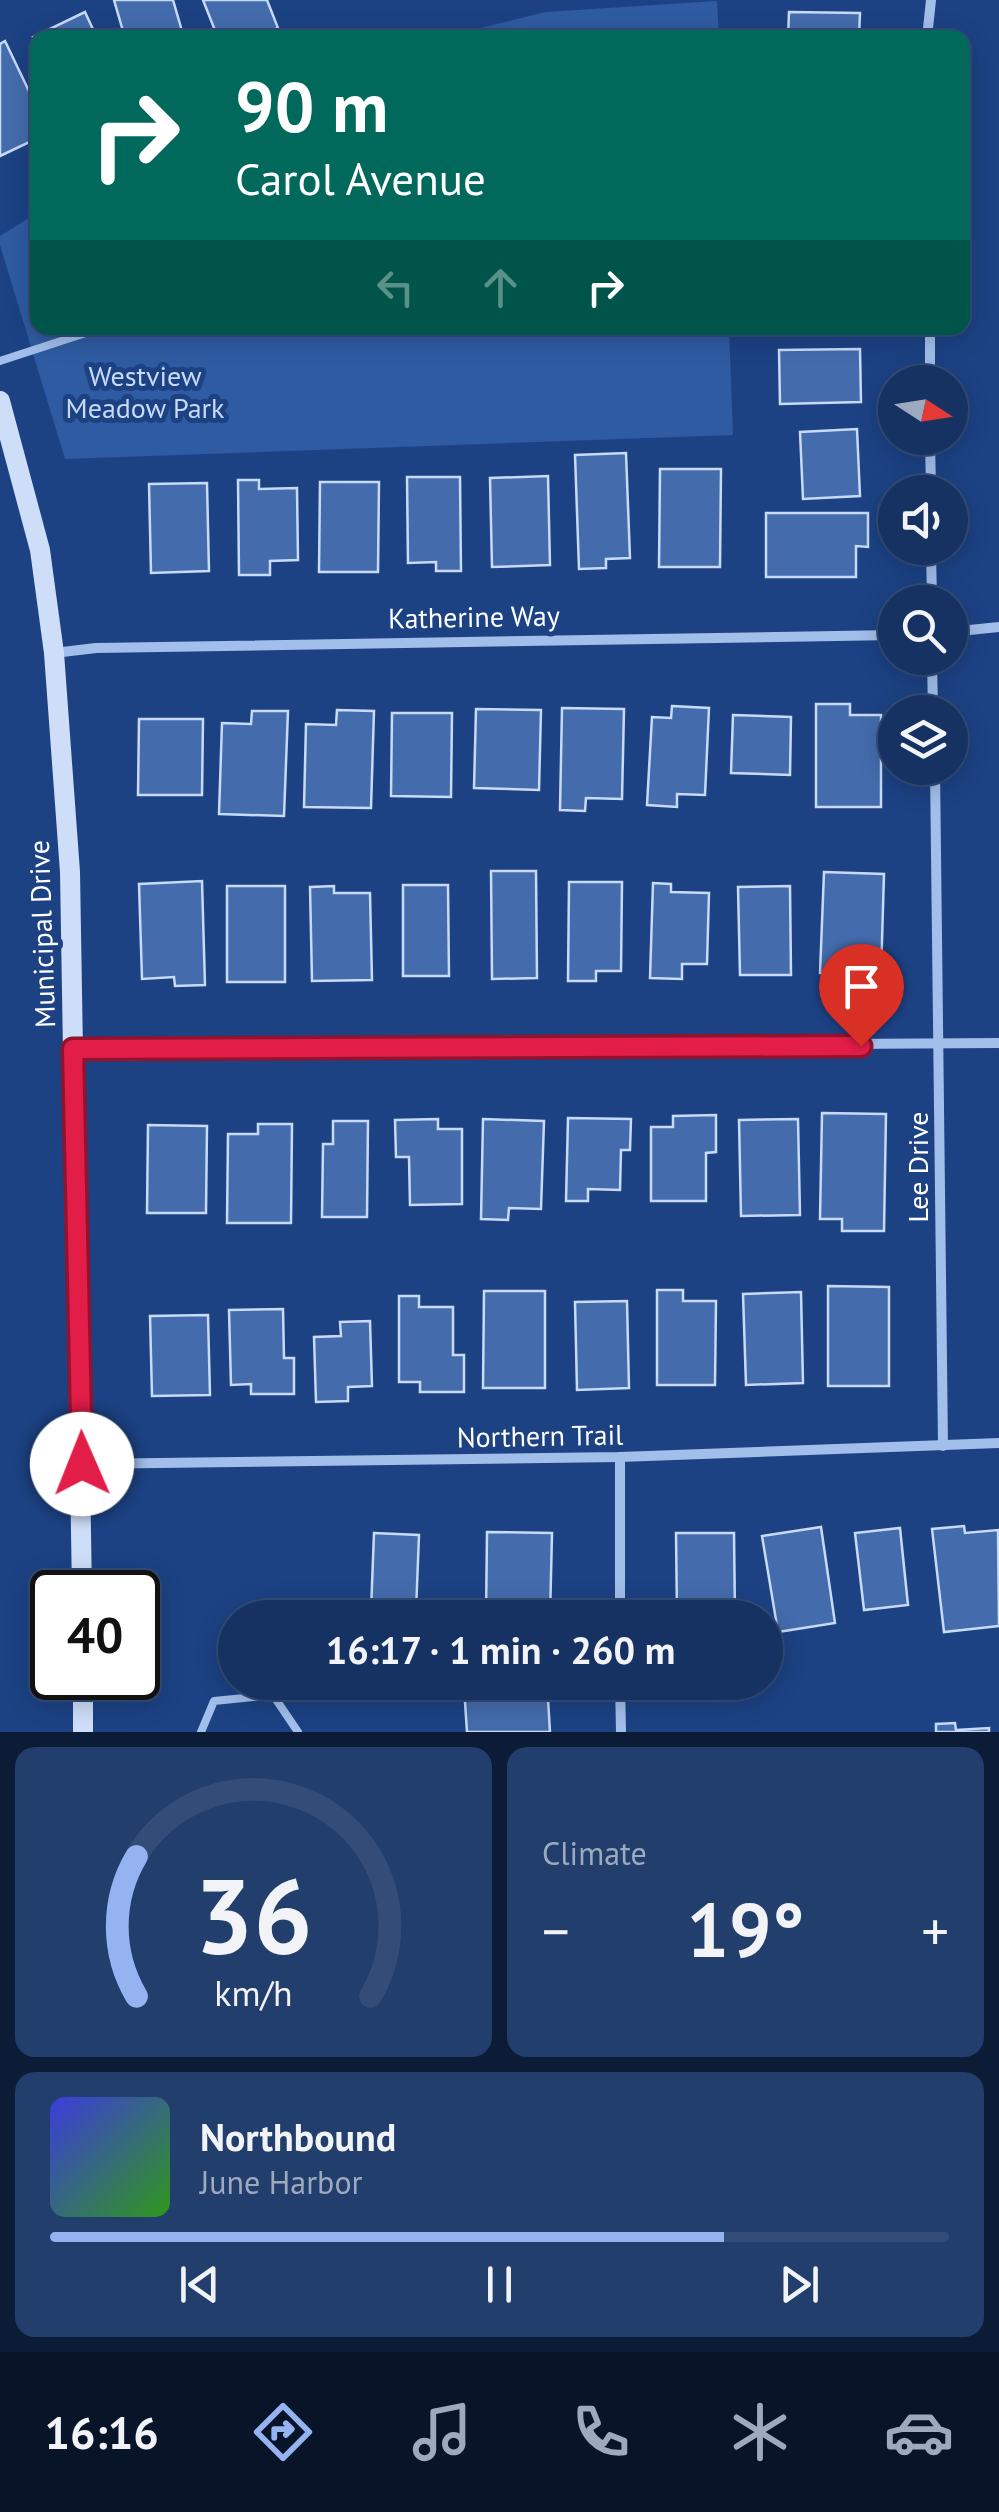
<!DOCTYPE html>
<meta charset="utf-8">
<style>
:root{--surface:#153263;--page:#223e6c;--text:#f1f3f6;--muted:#9daabe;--line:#344d78;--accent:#95b2f1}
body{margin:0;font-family:"PT Sans",sans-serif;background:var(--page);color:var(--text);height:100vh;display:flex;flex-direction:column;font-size:38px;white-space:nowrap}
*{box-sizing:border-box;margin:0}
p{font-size:32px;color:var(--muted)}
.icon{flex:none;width:55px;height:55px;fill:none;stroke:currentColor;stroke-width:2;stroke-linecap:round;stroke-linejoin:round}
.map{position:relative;height:1732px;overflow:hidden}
.drawer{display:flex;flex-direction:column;gap:15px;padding:15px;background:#0c1c36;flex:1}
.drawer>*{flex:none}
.guide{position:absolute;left:30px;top:30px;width:940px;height:305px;border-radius:20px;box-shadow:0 5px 25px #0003,0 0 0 2px var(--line);background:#00695c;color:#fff;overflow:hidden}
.needle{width:65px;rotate:102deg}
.buttons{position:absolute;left:878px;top:365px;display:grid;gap:20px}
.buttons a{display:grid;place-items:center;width:90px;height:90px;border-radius:50%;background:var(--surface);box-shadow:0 5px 25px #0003,0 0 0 2px var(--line);font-size:50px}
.speed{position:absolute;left:30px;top:1570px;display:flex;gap:20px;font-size:50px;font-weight:700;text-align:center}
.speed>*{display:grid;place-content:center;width:130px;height:130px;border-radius:50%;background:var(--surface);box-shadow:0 5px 25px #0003,0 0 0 2px var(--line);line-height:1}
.speed .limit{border:5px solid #111;border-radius:15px;background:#fff;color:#111}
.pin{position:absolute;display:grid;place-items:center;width:85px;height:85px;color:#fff;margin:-102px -42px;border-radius:50% 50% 50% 0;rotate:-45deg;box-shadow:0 0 10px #0007}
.pin .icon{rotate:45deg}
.me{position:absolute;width:110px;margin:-55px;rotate:359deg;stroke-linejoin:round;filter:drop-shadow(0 0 8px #0008)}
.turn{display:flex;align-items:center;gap:35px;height:210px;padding:0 40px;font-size:45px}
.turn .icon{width:130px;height:130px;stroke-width:2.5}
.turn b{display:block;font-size:70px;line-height:85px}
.lanes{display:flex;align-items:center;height:95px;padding:0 40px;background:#0003;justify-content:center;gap:50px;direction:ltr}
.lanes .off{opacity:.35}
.big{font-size:75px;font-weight:700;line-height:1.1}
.drawer .tile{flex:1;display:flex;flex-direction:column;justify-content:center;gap:15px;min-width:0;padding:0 35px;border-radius:20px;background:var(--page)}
.drawer .dial{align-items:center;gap:0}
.dial svg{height:260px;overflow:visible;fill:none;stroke:var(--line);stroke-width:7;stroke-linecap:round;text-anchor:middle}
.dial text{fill:var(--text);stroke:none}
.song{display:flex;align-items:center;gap:30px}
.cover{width:120px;height:120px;border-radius:15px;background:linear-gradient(135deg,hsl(240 70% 55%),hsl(110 70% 35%))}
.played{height:10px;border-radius:5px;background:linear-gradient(90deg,var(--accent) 75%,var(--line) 75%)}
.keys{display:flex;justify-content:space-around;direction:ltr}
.heat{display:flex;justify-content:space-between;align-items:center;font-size:55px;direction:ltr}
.drawer .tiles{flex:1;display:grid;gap:15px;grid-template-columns:1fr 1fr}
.tile:last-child{grid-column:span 2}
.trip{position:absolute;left:218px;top:1600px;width:565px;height:100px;border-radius:50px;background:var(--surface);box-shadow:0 5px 25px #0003,0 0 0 2px var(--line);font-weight:700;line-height:100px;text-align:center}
.dock{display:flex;height:160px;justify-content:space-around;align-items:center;background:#081428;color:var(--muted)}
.dock .icon{width:70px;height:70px}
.dock .active{color:var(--accent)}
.dock b{font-size:45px;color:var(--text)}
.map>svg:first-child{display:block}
.green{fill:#2f5ba2}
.building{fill:#446cad;stroke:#c7daf8;stroke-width:2.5}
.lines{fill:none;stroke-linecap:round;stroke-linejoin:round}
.lane{stroke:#a2beea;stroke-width:8}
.street{stroke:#a2beea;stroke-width:10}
.secondary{stroke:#ceddf8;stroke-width:20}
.route-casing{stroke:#92132f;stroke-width:25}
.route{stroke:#e11d48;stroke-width:18}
.labels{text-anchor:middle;stroke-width:10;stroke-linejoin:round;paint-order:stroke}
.park-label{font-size:28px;fill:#c7daf8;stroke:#1c4284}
.street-label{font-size:28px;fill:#fff;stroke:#1c4284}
</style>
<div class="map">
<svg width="999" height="1732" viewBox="0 0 999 1732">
<rect width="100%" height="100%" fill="#1c4284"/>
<g class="green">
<path d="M 717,1 L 719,37 L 444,37 L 545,12 Z"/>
<path d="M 37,213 L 38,328 L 729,328 L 733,435 L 65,459 L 0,245 L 0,236 Z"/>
</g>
<g class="building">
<path d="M 114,0 L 173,0 L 184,38 L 125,38 Z"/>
<path d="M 203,0 L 267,0 L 278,28 L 253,38 L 218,38 Z"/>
<path d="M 85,12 L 97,38 L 38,38 L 38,47 L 33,37 Z"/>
<path d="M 789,12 L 860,13 L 859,38 L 788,38 Z"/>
<path d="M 5,41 L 38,110 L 38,138 L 0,156 L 0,44 Z"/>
<path d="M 860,349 L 861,402 L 780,404 L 779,350 Z"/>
<path d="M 857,429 L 860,496 L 803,499 L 800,432 Z"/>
<path d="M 626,453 L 630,558 L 606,559 L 606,568 L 579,569 L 575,455 Z"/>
<path d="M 660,469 L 721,469 L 720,567 L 659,567 Z"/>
<path d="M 548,476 L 550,565 L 492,567 L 490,478 Z"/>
<path d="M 407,477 L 460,477 L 461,571 L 436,571 L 436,562 L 408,563 Z"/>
<path d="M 238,480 L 259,480 L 259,489 L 297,488 L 298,560 L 270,561 L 270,575 L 239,575 Z"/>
<path d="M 320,482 L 379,482 L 378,572 L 319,572 Z"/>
<path d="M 207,483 L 209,571 L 151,573 L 149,484 Z"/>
<path d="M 766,513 L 868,513 L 868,547 L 856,546 L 856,577 L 766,577 Z"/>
<path d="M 816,704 L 850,704 L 850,715 L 881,715 L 881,807 L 816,807 Z"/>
<path d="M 672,706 L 709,708 L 705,795 L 677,794 L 677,807 L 647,805 L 652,717 L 671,718 Z"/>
<path d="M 562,708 L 624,709 L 622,799 L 586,798 L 585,811 L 560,810 Z"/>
<path d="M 476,709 L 541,710 L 539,790 L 474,788 Z"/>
<path d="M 337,710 L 374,711 L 371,808 L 304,807 L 306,724 L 336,725 Z"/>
<path d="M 252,711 L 288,711 L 284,816 L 219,814 L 222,723 L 251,724 Z"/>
<path d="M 392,713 L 452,713 L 451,797 L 391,796 Z"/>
<path d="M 733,715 L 791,717 L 790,775 L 731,773 Z"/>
<path d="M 139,719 L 203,719 L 202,795 L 138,795 Z"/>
<path d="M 491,871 L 536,871 L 537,978 L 492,979 Z"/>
<path d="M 824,872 L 884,874 L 881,975 L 820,973 Z"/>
<path d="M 202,881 L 205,985 L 175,986 L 174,977 L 142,979 L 139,884 Z"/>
<path d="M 569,882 L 622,882 L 621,971 L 596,971 L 596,981 L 568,981 Z"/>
<path d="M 653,883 L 671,884 L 671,892 L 709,893 L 707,964 L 682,964 L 682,979 L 650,978 Z"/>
<path d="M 403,885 L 448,885 L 449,976 L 403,976 Z"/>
<rect x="227" y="886" width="58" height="96"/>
<path d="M 334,886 L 334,893 L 370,893 L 372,980 L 312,981 L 310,887 Z"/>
<path d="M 790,886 L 791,975 L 740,975 L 738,887 Z"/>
<path d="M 822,1113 L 886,1114 L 884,1231 L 842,1231 L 842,1219 L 820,1219 Z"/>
<path d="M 716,1115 L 716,1152 L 706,1153 L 706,1201 L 651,1201 L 651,1127 L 673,1127 L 673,1116 Z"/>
<path d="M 568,1118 L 631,1119 L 630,1150 L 621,1150 L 620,1190 L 588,1189 L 588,1201 L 566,1201 Z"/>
<path d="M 438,1119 L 438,1129 L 462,1129 L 462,1204 L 410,1205 L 409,1157 L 396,1157 L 395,1120 Z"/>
<path d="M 483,1119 L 544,1121 L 541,1209 L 509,1208 L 508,1220 L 481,1219 Z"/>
<path d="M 798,1119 L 800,1215 L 741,1216 L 739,1120 Z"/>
<path d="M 333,1121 L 368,1121 L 367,1217 L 322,1217 L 323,1144 L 333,1144 Z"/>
<path d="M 258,1124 L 292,1124 L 291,1223 L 227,1223 L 228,1134 L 258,1134 Z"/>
<path d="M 148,1125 L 207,1126 L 206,1213 L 147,1213 Z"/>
<path d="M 828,1286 L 889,1287 L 889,1386 L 828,1386 Z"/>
<path d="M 657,1290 L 683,1290 L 683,1301 L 716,1301 L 715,1385 L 657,1385 Z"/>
<path d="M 484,1291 L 545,1291 L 545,1388 L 483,1388 Z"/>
<path d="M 801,1292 L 803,1383 L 746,1385 L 743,1294 Z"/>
<path d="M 399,1296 L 419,1296 L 419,1307 L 453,1307 L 453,1355 L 464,1355 L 464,1392 L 420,1392 L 420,1382 L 399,1382 Z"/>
<path d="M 627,1301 L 629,1388 L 577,1390 L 575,1302 Z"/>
<path d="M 283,1309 L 284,1358 L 294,1358 L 294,1394 L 251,1394 L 251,1384 L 231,1385 L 229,1310 Z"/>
<path d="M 208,1315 L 210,1395 L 152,1396 L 150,1316 Z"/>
<path d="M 370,1321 L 372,1386 L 348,1387 L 348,1401 L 316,1402 L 314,1337 L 341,1336 L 340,1322 Z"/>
<path d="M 964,1526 L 965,1533 L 998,1530 L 999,1626 L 944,1632 L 932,1529 Z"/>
<path d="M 821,1527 L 835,1623 L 778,1632 L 762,1536 Z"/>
<path d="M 900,1528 L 908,1605 L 864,1610 L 855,1533 Z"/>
<path d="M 487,1532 L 552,1533 L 550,1618 L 486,1617 Z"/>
<path d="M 374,1533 L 419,1535 L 416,1612 L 371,1611 Z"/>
<path d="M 676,1533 L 734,1533 L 735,1615 L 677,1616 Z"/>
<path d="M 547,1682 L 550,1732 L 467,1732 L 464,1687 Z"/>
<path d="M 955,1723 L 956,1730 L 989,1728 L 989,1732 L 936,1732 L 936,1724 Z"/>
</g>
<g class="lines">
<g class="lane">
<path d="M 0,361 L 101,328"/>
<path d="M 201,1732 L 214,1701 L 273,1695 L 298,1732"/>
</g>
<g class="street">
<path d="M 927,38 L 931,0"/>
<path d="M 930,328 L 930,382"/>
<path d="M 930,438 L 931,492"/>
<path d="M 931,548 L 932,602"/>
<path d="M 950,632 L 999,627"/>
<path d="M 54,653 L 96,648 L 895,635"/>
<path d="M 932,658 L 933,712"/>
<path d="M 935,768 L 943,1446"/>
<path d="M 73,1049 L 999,1043"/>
<path d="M 620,1457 L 620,1618"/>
<path d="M 81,1464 L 620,1457 L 999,1443"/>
<path d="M 620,1682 L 621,1732"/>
</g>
<g class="secondary">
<path d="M 0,401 L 40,550 L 54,653 L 70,872 L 82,1592"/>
<path d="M 83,1678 L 83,1732"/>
</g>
</g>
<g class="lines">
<defs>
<path id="route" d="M 82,1464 L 73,1049 L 861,1046"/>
</defs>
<use href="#route" class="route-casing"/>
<use href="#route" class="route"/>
</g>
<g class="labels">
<g class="park-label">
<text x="145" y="386">Westview<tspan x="145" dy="32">Meadow Park</tspan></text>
</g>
<g class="street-label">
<text transform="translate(474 617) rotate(-1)" y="10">Katherine Way</text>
<text transform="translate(42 934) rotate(-92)" y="10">Municipal Drive</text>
<text transform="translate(918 1167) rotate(-90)" y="10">Lee Drive</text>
<text transform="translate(540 1436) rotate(-1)" y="10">Northern Trail</text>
</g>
</g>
</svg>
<div class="buttons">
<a><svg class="needle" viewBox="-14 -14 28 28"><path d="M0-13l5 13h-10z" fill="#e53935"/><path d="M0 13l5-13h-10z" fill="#9daabe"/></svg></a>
<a><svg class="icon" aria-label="sound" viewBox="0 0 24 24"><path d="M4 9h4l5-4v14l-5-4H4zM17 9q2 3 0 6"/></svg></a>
<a><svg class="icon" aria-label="search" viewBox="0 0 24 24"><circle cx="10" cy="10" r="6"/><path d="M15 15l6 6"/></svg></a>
<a><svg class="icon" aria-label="layers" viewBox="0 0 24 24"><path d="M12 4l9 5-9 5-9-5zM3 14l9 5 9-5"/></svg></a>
</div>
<div class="speed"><div class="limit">40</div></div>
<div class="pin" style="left:861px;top:1046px;background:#d93025"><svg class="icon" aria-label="arrive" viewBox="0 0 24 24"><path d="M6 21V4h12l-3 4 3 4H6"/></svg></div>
<svg class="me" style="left:82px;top:1464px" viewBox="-20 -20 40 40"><circle r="19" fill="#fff"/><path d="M0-13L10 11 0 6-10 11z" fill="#e11d48"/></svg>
<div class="trip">16:17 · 1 min · 260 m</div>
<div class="guide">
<div class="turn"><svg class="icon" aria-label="right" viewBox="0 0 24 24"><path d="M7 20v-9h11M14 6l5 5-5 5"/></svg><div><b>90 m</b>Carol Avenue</div></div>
<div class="lanes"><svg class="icon off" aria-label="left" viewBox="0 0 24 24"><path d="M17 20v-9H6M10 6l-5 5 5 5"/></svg><svg class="icon off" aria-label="ahead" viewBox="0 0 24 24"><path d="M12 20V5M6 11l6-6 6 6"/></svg><svg class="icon" aria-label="right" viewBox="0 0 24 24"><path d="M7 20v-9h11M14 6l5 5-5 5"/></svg></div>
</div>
</div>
<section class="drawer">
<div class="tiles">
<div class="tile dial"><svg viewBox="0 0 100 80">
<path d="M14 69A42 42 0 1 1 86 69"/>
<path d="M14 69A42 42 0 0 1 14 26" stroke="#95b2f1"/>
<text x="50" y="56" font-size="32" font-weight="700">36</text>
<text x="50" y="72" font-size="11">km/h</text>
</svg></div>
<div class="tile"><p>Climate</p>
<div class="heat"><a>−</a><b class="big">19°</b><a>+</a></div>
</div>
<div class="tile">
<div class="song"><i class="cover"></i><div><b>Northbound</b><p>June Harbor</p></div></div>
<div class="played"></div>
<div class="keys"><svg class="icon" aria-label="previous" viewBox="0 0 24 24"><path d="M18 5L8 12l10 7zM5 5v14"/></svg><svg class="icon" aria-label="pause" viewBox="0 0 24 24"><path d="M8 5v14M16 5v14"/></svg><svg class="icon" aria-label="next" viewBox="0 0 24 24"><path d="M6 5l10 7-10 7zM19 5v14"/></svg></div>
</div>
</div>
</section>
<nav class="dock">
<b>16:16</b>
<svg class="icon active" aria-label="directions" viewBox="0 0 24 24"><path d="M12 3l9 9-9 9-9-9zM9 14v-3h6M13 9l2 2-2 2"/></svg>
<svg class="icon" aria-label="music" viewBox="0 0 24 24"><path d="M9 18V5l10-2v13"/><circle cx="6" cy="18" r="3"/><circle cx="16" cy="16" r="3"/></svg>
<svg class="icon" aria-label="phone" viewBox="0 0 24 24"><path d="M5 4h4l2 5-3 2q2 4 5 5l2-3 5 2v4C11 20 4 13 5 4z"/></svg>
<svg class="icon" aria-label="climate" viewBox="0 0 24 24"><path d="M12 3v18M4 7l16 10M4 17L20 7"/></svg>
<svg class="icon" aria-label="car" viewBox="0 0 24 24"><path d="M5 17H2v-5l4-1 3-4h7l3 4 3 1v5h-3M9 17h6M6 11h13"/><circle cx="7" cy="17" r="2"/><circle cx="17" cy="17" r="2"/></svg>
</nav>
